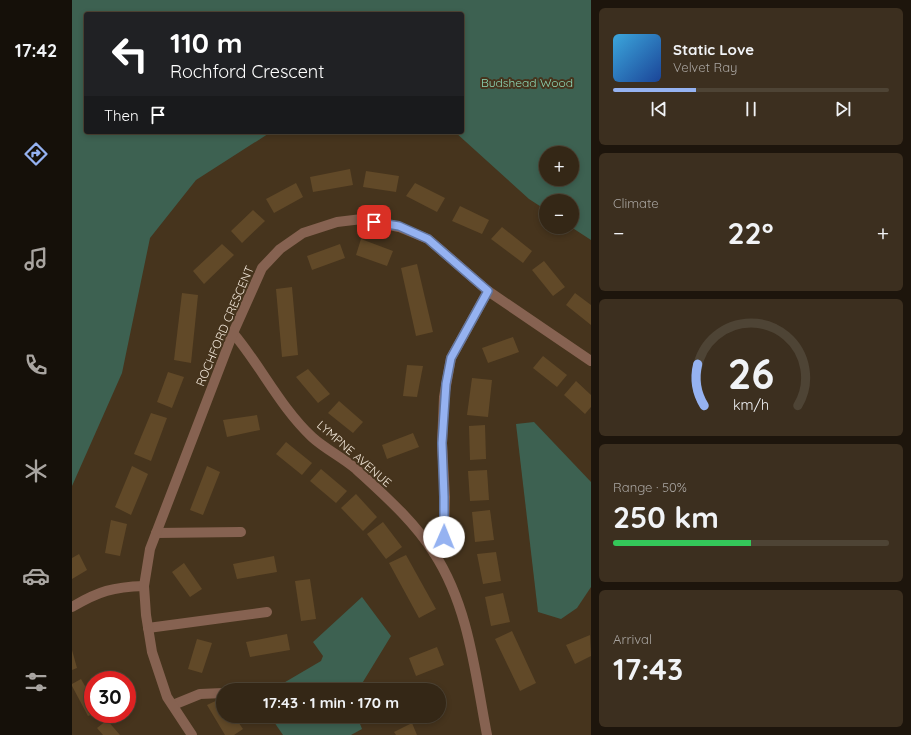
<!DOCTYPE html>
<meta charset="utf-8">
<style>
:root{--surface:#342716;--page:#3c2f1f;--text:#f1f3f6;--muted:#a9a5a1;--line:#4e4435;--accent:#95b2f1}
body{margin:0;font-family:Quicksand,sans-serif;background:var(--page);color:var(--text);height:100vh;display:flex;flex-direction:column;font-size:15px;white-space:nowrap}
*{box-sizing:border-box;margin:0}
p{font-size:13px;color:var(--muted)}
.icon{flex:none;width:22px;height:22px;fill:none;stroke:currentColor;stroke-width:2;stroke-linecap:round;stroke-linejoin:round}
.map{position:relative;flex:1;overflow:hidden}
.side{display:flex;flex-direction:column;gap:8px;padding:8px;background:#1d150c;width:320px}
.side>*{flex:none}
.banner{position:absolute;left:12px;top:12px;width:380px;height:122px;border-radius:4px;box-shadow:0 2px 6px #0003,0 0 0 1px var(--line);background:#202124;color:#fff;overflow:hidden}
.tools{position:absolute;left:467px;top:146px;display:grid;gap:8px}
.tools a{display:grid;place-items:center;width:40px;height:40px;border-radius:50%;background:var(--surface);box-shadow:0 2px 6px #0003,0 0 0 1px var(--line);font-size:20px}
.speed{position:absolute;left:12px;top:671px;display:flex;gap:8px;font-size:20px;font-weight:700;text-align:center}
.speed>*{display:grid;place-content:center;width:52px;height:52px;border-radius:50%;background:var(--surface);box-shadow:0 2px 6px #0003,0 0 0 1px var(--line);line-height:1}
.speed .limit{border:6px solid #d22;background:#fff;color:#111}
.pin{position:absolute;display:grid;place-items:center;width:34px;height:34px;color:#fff;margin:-17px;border-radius:8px;box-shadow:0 2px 6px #0006}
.me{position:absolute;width:44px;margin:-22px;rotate:1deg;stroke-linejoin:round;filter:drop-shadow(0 0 3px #0008)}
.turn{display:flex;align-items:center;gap:14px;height:84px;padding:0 20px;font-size:18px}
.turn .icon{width:52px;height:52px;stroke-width:2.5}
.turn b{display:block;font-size:28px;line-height:34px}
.then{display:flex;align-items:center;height:38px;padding:0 20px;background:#0003;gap:8px;font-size:15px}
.big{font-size:30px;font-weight:700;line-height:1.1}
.side .widget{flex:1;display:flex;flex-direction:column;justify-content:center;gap:6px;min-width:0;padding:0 14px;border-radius:6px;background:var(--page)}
.side .dial{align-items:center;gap:0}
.dial svg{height:104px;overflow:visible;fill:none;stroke:var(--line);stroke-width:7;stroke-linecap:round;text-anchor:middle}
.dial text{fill:var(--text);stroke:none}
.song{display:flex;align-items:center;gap:12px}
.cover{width:48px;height:48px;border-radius:6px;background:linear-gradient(135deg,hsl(200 70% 55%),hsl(220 70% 35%))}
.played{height:4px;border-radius:2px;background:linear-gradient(90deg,var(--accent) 30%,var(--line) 30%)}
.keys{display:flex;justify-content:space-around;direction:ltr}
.heat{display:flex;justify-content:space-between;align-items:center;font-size:22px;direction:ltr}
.charge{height:6px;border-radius:3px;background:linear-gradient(90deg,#34c759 50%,var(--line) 0)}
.trip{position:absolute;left:144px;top:683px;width:230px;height:40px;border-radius:20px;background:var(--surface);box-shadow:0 2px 6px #0003,0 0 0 1px var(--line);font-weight:700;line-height:40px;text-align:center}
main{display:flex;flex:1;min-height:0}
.menu{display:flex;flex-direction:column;width:72px;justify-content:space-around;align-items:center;background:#151009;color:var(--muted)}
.menu .icon{width:28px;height:28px}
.menu .current{color:var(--accent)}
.menu b{font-size:18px;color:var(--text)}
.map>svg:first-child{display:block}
.green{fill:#3d6151;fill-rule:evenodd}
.building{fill:#614928}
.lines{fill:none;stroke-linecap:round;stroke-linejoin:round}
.minor{stroke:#866251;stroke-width:10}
.route-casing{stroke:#61749d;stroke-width:10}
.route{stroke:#95b2f1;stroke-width:7}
.labels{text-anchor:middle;stroke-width:4;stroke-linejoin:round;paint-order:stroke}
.park-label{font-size:12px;fill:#8ed8b6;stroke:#46341d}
.street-label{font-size:12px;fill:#f3e8da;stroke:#46341d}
</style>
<main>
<nav class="menu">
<b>17:42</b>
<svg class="icon current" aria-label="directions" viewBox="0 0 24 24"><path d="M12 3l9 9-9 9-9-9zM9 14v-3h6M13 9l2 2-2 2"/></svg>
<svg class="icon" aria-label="music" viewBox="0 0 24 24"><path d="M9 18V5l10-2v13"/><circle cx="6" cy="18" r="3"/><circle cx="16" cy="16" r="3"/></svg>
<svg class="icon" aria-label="phone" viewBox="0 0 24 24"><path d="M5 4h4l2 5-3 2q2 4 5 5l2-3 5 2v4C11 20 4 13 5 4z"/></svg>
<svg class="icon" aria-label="climate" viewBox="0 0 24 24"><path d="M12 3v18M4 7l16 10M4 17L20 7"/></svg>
<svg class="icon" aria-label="car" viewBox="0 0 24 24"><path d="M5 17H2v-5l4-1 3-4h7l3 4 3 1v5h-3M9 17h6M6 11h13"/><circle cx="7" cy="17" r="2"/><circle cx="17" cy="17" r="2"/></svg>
<svg class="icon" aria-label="filters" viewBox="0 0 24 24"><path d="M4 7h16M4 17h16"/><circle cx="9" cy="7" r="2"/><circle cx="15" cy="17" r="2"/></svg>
</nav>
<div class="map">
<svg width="519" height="735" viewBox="0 0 519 735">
<rect width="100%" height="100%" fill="#46341d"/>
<g class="green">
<path d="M 0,0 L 519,0 L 519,240 L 499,227 L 500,201 L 474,201 L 474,210 L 457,199 L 383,132 L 390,132 L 390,14 L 14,14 L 14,132 L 199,132 L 124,180 L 78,238 L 50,373 L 0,486 ZM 474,153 L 500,153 L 500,179 L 474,179 Z"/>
<path d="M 462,422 L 519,482 L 519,587 L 505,608 L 489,619 L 466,612 L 444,424 Z"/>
<path d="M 290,597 L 319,636 L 286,690 L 191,690 L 203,688 L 249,661 L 251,656 L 241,642 Z"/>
<path d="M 198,716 L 285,716 L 290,729 L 279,735 L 211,735 Z"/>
</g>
<g class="building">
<path d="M 278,169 L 281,185 L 241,192 L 238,177 Z"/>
<path d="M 294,171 L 327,176 L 324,192 L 291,187 Z"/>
<path d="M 224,183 L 231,197 L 202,213 L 194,199 Z"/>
<path d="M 343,183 L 373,198 L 365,212 L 334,196 Z"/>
<path d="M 388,206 L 417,220 L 410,234 L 380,221 Z"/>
<path d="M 181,210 L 193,221 L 170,243 L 159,231 Z"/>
<path d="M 430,227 L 460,251 L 451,263 L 419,239 Z"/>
<path d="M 289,239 L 321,251 L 315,266 L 284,255 Z"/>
<path d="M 150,244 L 162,255 L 132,284 L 121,271 Z"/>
<path d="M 268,244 L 273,258 L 240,270 L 235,256 Z"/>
<path d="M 472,261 L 493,287 L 481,296 L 460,270 Z"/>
<path d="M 345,264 L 361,332 L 344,336 L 329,268 Z"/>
<path d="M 220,287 L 226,355 L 210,357 L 204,289 Z"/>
<path d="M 110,293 L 126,295 L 119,363 L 102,360 Z"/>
<path d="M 503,293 L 519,305 L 519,325 L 494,305 Z"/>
<path d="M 441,337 L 447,352 L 416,363 L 410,348 Z"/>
<path d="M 471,356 L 495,375 L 485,387 L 461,368 Z"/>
<path d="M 335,365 L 351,366 L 345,397 L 331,396 Z"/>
<path d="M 236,369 L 258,394 L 246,403 L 224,377 Z"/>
<path d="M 96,372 L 112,377 L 100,408 L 85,402 Z"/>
<path d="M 400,378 L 420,380 L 416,417 L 395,415 Z"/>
<path d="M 504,381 L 519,395 L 519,407 L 513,414 L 492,395 Z"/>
<path d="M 267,401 L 291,422 L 281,433 L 256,413 Z"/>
<path d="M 79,413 L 95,418 L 79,461 L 62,454 Z"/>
<path d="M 185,415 L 188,430 L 155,437 L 151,420 Z"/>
<path d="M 413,425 L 414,459 L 398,460 L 397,426 Z"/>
<path d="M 341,433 L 347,447 L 315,459 L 310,445 Z"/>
<path d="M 214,442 L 240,463 L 230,475 L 204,454 Z"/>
<path d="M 60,466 L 76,474 L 59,515 L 43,507 Z"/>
<path d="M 135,466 L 148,472 L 131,515 L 118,510 Z"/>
<path d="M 249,469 L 275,491 L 264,503 L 238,481 Z"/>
<path d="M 415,470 L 417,500 L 398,501 L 396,471 Z"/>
<path d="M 284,494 L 305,517 L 291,531 L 269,508 Z"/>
<path d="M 418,510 L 422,540 L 403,542 L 400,512 Z"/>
<path d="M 39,520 L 55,524 L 48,556 L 33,553 Z"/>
<path d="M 311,522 L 330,547 L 314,559 L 295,534 Z"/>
<path d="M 424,552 L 429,581 L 411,584 L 405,554 Z"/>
<path d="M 7,554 L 15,570 L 0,579 L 0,558 Z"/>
<path d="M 334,555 L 364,609 L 347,618 L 317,563 Z"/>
<path d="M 202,556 L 205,572 L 165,579 L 161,564 Z"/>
<path d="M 112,563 L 130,589 L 118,597 L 100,572 Z"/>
<path d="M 238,579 L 244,619 L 229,621 L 223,581 Z"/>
<path d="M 431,593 L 438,622 L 419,626 L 413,597 Z"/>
<path d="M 440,631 L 464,683 L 448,691 L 423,639 Z"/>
<path d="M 215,634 L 218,650 L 178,657 L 174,642 Z"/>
<path d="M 518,635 L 519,656 L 503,664 L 494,645 Z"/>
<path d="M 125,639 L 140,643 L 130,673 L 116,669 Z"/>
<path d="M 365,647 L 372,665 L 344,676 L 337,658 Z"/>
<path d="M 0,650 L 5,668 L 0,670 Z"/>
<path d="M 9,679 L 21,700 L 21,714 L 16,716 L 0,686 L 0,684 Z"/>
<path d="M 319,682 L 338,685 L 337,690 L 318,690 Z"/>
<path d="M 150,698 L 151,716 L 162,716 L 171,729 L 162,735 L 153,735 L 135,705 Z"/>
<path d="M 35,720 L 48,735 L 31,735 L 25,728 Z"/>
<path d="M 340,723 L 345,735 L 324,735 L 322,732 Z"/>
</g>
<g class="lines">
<g class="minor">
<path d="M 161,333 C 189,366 208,407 240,437 C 253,449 270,457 284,469 C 311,494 342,521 362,553 C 397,607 403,673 415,735"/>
<path d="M 84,533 L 169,532"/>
<path d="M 362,553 L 372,537 L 373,497 L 370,443 L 372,397 L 379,358 L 416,291"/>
<path d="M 0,607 C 27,591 41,587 72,586"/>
<path d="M 76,628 L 195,612"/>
<path d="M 101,705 L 128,694 L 151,693"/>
<path d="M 120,735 L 95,697 L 80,652 L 74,615 L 72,586 L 78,549 L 161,333 L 190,268 L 208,249 L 231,233 L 265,222 L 290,219 L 327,227 L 356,239 L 416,291 L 519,361"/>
</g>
</g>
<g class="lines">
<defs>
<path id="route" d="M 302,222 L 327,226 L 356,239 L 416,291 L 379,358 L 374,384 L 370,443 L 372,497 L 372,537"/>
</defs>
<use href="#route" class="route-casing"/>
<use href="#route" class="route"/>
</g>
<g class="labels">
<g class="park-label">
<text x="455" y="87">Budshead Wood</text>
</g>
<g class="street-label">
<text transform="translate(153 326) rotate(-67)" y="4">ROCHFORD CRESCENT</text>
<text transform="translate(282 454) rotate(41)" y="4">LYMPNE AVENUE</text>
</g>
</g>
</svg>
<div class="tools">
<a>+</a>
<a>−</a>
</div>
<div class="speed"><div class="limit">30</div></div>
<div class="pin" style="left:302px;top:222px;background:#d93025"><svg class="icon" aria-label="arrive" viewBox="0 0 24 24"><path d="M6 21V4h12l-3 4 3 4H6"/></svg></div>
<svg class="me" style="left:372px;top:537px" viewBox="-20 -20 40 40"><circle r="19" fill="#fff"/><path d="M0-13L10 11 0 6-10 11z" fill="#95b2f1"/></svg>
<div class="trip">17:43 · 1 min · 170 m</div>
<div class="banner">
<div class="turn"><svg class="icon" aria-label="left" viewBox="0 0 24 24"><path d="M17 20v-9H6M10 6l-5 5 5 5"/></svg><div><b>110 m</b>Rochford Crescent</div></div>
<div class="then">Then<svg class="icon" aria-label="arrive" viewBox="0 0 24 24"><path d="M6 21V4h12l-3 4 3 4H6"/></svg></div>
</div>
</div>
<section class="side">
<div class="widget">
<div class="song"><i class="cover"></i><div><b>Static Love</b><p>Velvet Ray</p></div></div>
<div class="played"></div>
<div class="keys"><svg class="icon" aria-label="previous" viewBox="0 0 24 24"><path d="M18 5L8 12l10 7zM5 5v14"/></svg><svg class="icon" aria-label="pause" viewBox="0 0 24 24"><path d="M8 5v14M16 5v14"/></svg><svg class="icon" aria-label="next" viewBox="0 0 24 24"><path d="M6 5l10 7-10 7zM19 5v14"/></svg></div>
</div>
<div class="widget"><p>Climate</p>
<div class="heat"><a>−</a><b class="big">22°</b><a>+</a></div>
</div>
<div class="widget dial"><svg viewBox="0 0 100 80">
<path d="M14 69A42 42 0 1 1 86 69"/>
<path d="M14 69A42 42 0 0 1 9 37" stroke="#95b2f1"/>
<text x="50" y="56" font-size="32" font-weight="700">26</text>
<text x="50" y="72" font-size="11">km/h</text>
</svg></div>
<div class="widget"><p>Range · 50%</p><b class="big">250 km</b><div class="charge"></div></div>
<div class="widget"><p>Arrival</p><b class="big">17:43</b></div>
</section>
</main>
